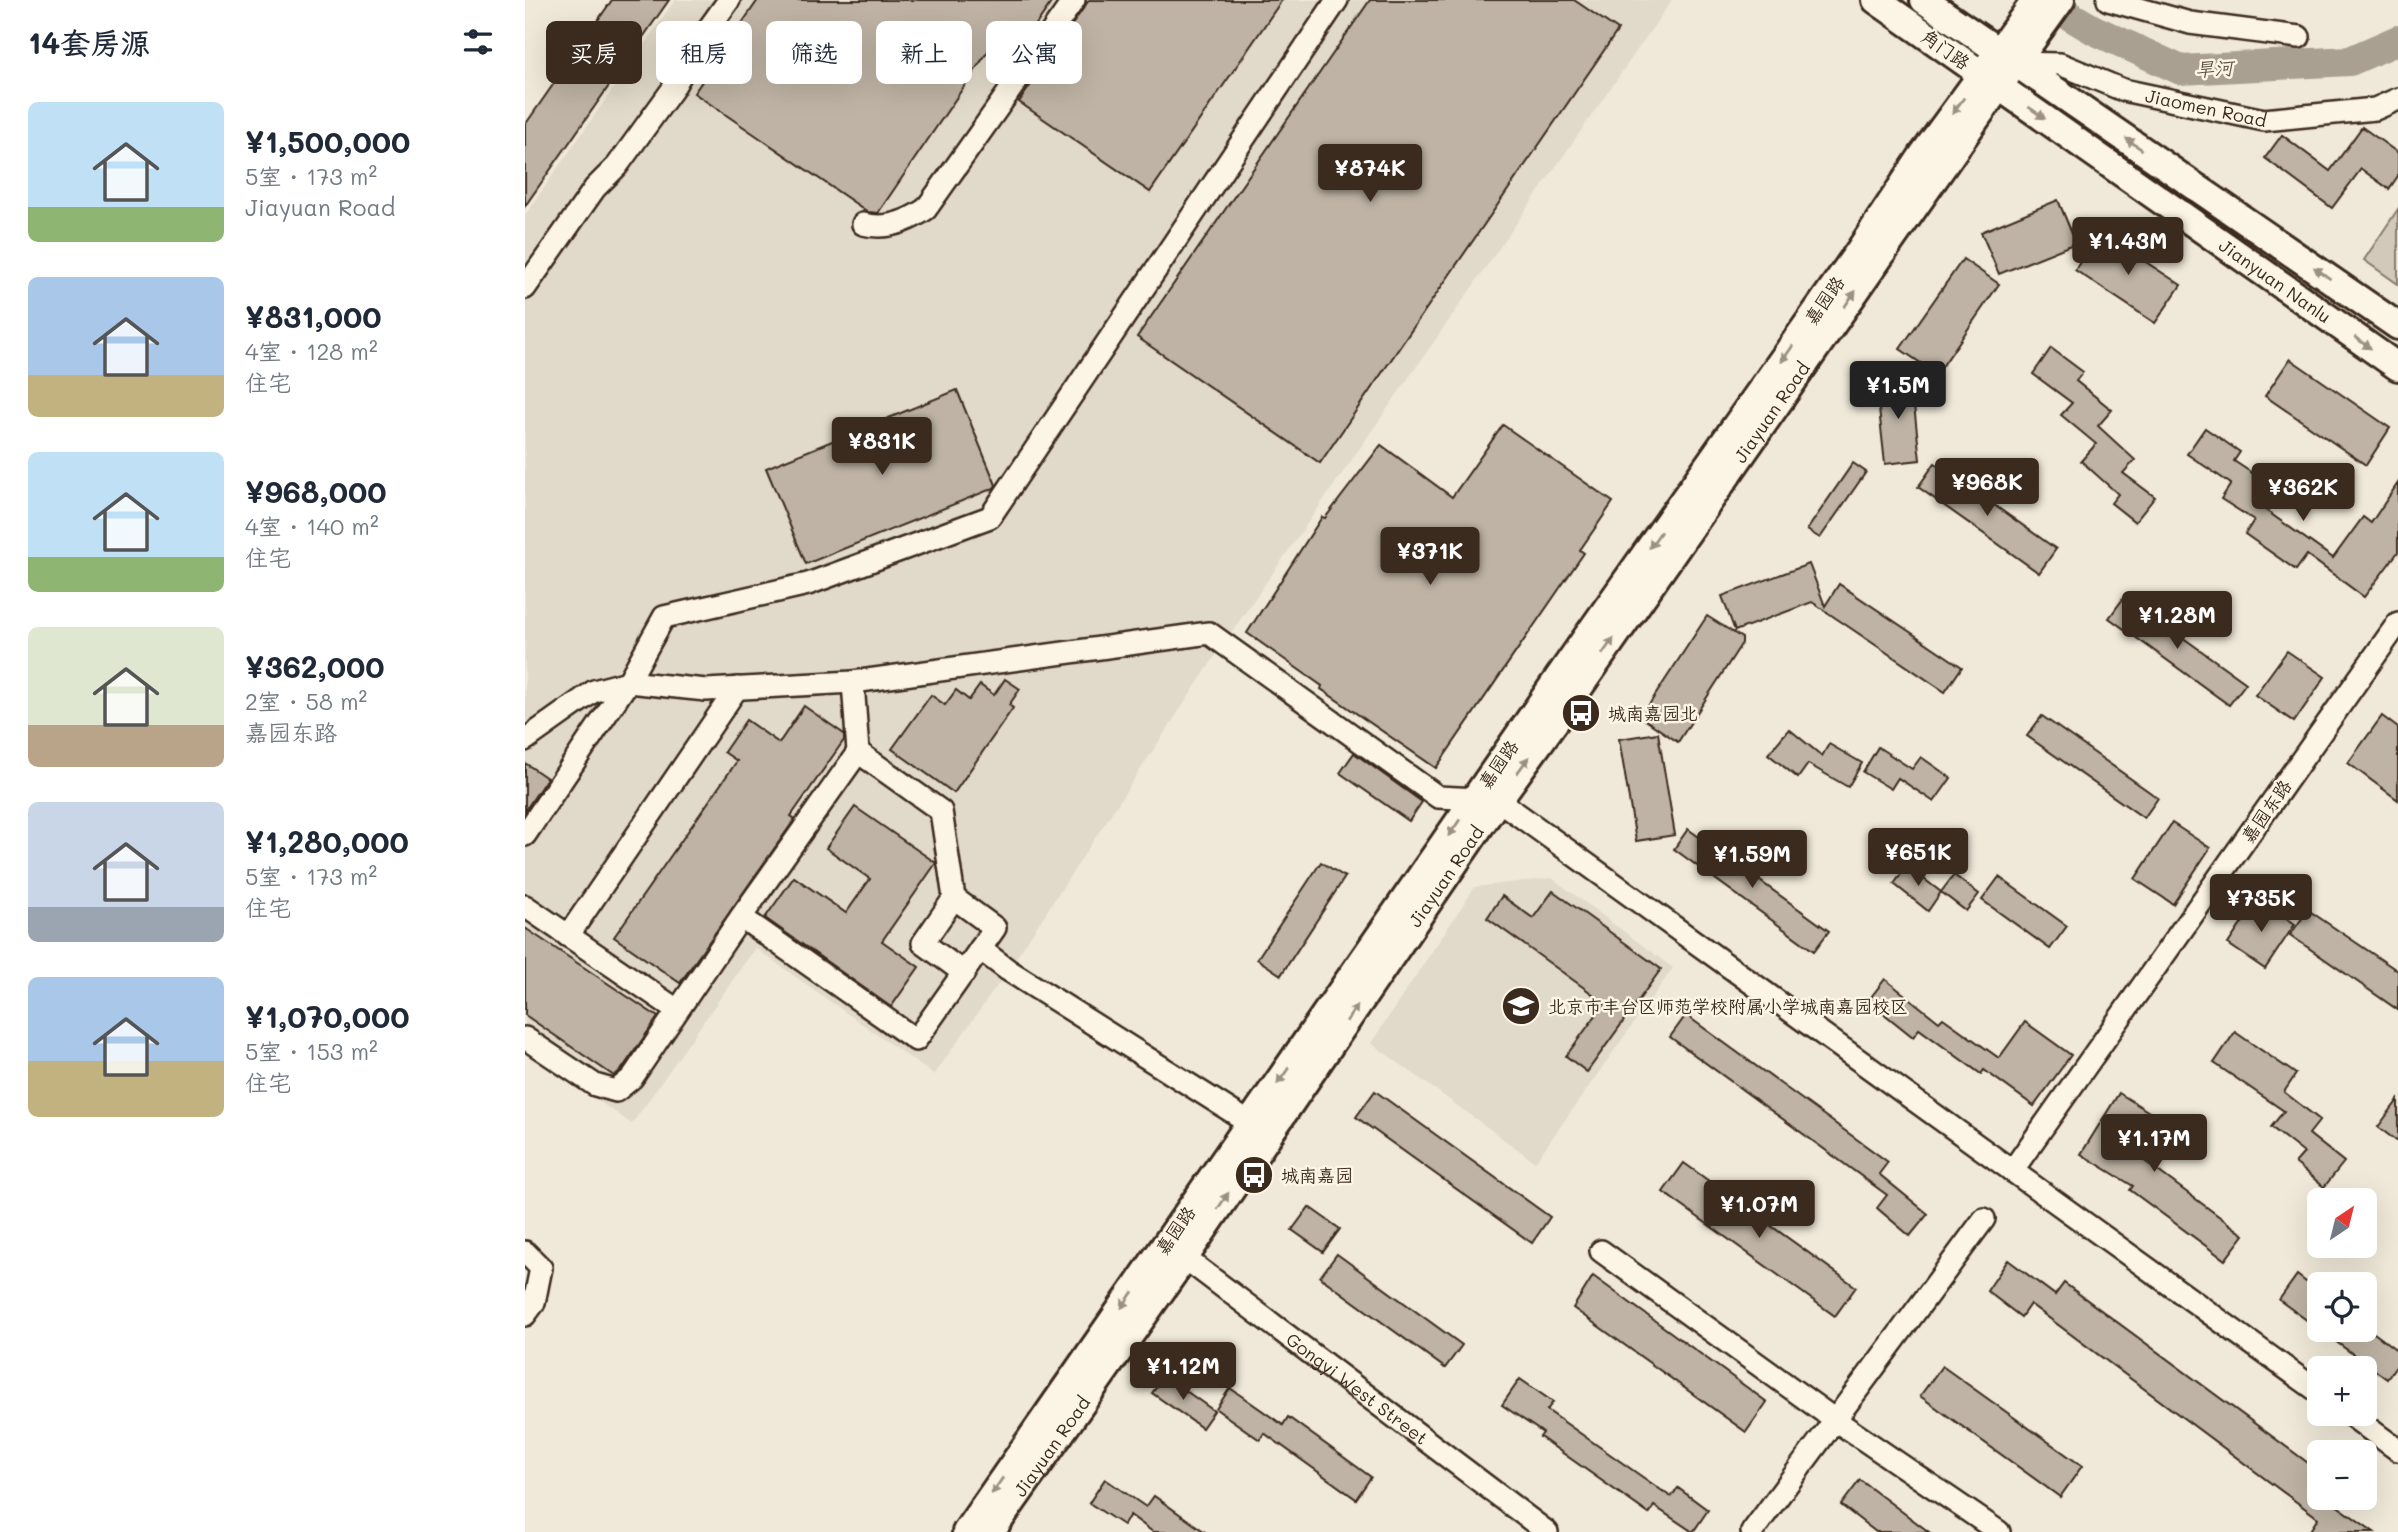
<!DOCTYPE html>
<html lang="zh">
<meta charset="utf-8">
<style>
body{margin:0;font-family:Mali,"LXGW WenKai TC",sans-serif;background:#f6f6f7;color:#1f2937;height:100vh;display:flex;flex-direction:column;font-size:26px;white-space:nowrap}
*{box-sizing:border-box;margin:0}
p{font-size:23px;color:#747a83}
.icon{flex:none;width:38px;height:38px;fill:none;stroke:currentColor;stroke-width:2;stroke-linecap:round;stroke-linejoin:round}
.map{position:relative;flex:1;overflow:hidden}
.sheet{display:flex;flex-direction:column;background:#fff;width:525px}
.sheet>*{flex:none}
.guide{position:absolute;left:21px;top:21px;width:665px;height:63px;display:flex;gap:14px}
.needle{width:46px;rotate:35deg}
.buttons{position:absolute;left:1782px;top:1188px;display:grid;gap:14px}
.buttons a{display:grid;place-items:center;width:70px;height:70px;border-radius:10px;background:#fff;box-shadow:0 7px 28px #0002;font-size:35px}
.price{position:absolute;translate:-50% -60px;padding:0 16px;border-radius:7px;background:#3b2a1e;color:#fff;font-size:23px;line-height:46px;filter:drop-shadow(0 2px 4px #0008)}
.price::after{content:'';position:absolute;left:50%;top:42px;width:21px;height:16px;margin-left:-10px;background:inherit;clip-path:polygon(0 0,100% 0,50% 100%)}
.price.active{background:#222;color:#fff}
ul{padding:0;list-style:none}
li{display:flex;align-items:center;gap:21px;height:175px;padding:0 28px}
li span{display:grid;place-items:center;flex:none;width:196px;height:140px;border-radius:10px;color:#555}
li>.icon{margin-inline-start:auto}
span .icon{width:84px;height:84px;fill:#fffc;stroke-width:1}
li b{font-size:30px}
h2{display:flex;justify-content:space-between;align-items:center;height:84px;padding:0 28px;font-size:30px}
.chip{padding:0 24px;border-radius:10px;background:#fff;box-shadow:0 7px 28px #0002;font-size:24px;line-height:63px}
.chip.active{background:#3b2a1e;color:#fff}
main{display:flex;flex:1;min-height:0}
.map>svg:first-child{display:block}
</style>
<main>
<section class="sheet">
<h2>14套房源<svg class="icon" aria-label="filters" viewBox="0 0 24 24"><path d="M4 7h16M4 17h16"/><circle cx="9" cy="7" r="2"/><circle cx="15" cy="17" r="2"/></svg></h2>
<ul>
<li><span style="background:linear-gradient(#bfe0f5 75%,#8fb573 0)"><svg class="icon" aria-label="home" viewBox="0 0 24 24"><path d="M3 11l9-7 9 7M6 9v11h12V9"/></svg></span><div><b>¥1,500,000</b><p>5室 · 173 m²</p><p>Jiayuan Road</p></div></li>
<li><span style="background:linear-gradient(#a9c7e8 70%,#c2b280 0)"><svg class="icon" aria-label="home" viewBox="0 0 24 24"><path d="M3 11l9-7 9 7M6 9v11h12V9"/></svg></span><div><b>¥831,000</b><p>4室 · 128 m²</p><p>住宅</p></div></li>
<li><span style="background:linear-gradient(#bfe0f5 75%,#8fb573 0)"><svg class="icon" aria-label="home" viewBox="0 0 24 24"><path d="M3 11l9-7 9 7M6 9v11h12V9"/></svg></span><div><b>¥968,000</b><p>4室 · 140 m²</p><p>住宅</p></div></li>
<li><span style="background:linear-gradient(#dfe7d0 70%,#b9a48a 0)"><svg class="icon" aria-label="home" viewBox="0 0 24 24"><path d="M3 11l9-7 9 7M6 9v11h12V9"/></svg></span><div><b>¥362,000</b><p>2室 · 58 m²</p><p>嘉园东路</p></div></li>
<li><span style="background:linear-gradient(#c9d6e8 75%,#9aa5b1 0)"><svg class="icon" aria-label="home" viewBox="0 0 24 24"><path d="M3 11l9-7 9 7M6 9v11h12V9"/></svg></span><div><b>¥1,280,000</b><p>5室 · 173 m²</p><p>住宅</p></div></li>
<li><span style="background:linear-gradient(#a9c7e8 60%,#c2b280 0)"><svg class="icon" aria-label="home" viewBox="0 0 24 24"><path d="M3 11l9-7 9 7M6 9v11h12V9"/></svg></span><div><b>¥1,070,000</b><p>5室 · 153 m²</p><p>住宅</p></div></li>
</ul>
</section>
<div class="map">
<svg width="1873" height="1532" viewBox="0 0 1873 1532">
<rect width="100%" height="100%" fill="#f0e9d9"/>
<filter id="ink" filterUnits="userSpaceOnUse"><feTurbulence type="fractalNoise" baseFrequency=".0143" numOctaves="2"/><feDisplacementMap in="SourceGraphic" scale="14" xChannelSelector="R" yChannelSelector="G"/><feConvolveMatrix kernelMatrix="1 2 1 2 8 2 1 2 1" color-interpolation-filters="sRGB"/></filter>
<g filter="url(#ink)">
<g fill="#e1d9c9">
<path d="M150 0H1147L699 643 483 970 409 1075 230 948 107 1124 0 1050V215Z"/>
<path d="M1027 878 1148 968 1010 1162 846 1043 950 887Z"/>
</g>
<path fill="#d2c9ba" stroke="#867a6c" stroke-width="2" d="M1873 209V284L1839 260Z"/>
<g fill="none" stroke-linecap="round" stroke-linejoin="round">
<path stroke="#aaa091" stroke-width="30" d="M1518 0 1569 30 1656 70 1825 61 1873 40"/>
</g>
<g fill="#beb3a4" stroke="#3b2a1e" stroke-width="2">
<path d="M87 0H144L0 206V125Z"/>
<path d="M233 0H528L492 52 472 38 353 213 343 212 169 93Z"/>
<path d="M564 0H757L625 192 494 102Z"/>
<path d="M845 0H1049L1093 30 795 463 612 337Z"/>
<path d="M1837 127 1873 153V176L1864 189 1836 169 1807 208 1740 158 1757 135 1805 171Z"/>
<path d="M1533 200 1551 243 1474 274 1456 232Z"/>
<path d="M1573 234H1578L1656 285 1630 323 1550 270Z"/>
<path d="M1438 259 1474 284 1412 374 1375 349Z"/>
<path d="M1526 348 1558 372 1551 381 1587 410 1573 426 1610 460 1598 473 1630 497 1610 522 1586 503 1593 494 1556 461 1571 444 1536 415 1547 403 1508 374Z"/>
<path d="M1765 359 1865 428 1841 465 1740 396Z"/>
<path d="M1386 378 1395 460 1360 464 1351 382Z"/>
<path d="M432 390 471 485 469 488 281 564 241 468Z"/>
<path d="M978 425 1088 502 1055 550 1059 553 911 768 796 689 797 686 722 633 797 517 800 518 856 445 927 497Z"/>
<path d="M1680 428 1715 452 1709 461 1745 485 1732 504 1808 558 1838 517 1846 523 1873 483V552L1839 597 1782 555 1771 570 1720 534 1729 520 1696 499 1706 484 1662 454Z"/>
<path d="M1328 463 1341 472 1295 538 1282 530Z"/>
<path d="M1410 463 1531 549 1514 573 1393 487Z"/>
<path d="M1284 564 1300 606 1314 584 1437 667 1420 692 1287 602 1210 631 1197 596Z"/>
<path d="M1600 596 1721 683 1704 705 1584 618Z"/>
<path d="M1182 616 1217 638V643L1153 742 1116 717Z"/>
<path d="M1762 651 1800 677 1769 722 1730 695Z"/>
<path d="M480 679 495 689 484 705 488 708 429 793 367 749 406 695 420 705 431 690 444 700 455 685 469 695Z"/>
<path d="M279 706 319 734V740L266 816 270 819 155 983 89 937 212 761 199 752 221 720 254 743Z"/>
<path d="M1517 716 1633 798 1619 818 1502 736Z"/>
<path d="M1857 716 1873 728V800L1823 763Z"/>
<path d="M1264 729 1297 756 1304 744 1337 763 1323 787 1283 764 1273 778 1243 754Z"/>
<path d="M1133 733 1150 835 1111 841 1094 739Z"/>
<path d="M1353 747 1387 769 1396 757 1426 778 1409 802 1373 778 1366 789 1338 772Z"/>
<path d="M829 753 897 802 884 821 815 773Z"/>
<path d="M0 763 22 778 0 811Z"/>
<path d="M330 807 411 863 357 941 394 967 366 1007 240 918 269 877 321 913 345 879 301 848Z"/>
<path d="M1647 823 1685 848 1648 904 1610 879Z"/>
<path d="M1163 829 1304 931 1289 951 1149 849Z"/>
<path d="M796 862 820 877 756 975 732 959Z"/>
<path d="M1382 866 1416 892 1403 911 1369 884Z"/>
<path d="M1429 875 1454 894 1441 911 1416 892Z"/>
<path d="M1474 877 1542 926 1525 949 1457 900Z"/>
<path d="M1028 891 1136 969 1062 1072 1041 1056 1080 1003 962 918 977 896 1008 918Z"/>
<path d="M1733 899 1770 924 1740 969 1703 944Z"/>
<path d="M1783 910 1873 971V1010L1765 935Z"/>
<path d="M0 928 133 1017 97 1069 89 1076 0 1015Z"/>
<path d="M1360 979 1414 1022 1418 1018 1474 1058 1500 1022 1546 1055 1509 1106 1459 1070 1456 1074 1394 1029 1388 1037 1343 1001Z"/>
<path d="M1161 1015 1363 1162 1354 1174 1403 1214 1385 1236 1352 1208 1362 1195 1145 1037Z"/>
<path d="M1710 1032 1771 1074 1759 1092 1795 1120 1784 1134 1819 1162 1799 1187 1770 1163 1779 1153 1746 1127 1759 1111 1689 1063Z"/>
<path d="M850 1091 1025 1217 1007 1243 831 1117Z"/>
<path d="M1594 1093 1640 1122 1617 1159 1719 1235 1700 1260 1605 1190 1608 1186 1556 1154Z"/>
<path d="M1873 1100V1142L1853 1127Z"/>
<path d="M1159 1163 1331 1287 1310 1316 1138 1192Z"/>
<path d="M784 1207 815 1229 798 1252 767 1230Z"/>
<path d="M812 1254 937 1345 920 1368 795 1277Z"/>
<path d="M1483 1260 1530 1295 1539 1283 1794 1471V1498H1801L1849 1532H1784L1793 1518 1505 1304 1496 1317 1462 1291Z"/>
<path d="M1772 1275 1794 1292V1329L1754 1300Z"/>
<path d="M1068 1276 1242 1402 1221 1432 1048 1308Z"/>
<path d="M1795 1330H1845L1873 1351V1364L1862 1379Z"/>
<path d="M1417 1366 1557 1466 1535 1497 1395 1396Z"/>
<path d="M640 1376 689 1411 677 1428 627 1393Z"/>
<path d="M995 1379 1028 1402 1022 1410 1146 1497 1153 1488 1183 1510 1168 1532 1129 1506 1124 1514 1015 1437 1018 1433 977 1405Z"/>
<path d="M705 1388 758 1425 763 1417 846 1477 831 1499 739 1433 735 1440 691 1409Z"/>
<path d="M580 1479 621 1507 629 1496 680 1532H628L605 1515 598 1525 564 1503Z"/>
<path d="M1335 1480 1404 1532H1351L1316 1505Z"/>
</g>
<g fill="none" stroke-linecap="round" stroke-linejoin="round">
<g stroke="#3b2a1e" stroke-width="26">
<g id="minor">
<path d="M1583 0 1665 23 1774 37"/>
<path id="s1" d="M1490 63 1535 64 1598 90 1739 120 1850 109 1873 99"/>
<path d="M338 224C361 230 382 222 401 209L549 0"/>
<path d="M0 288 70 188 92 166 147 90 176 39 204 0"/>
<path d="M328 682 333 752 416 811 429 898 398 943 439 973"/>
<path d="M0 740 69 691 103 682 181 690 328 682 684 633 913 797 973 800 1794 1392"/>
<path d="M0 835 103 682 139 617 283 584 465 517 812 0"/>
<path d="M0 906 152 1010"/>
<path d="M216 917 391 1040 470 928 429 898"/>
<path d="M43 936 212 688"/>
<path d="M455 949 483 970 736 1130"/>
<path d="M0 1038 70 1085 91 1091 107 1078 216 917 333 752"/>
<path d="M1487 1171 1873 623"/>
<path id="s2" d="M648 1249 1022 1532"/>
<path d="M1076 1251 1310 1420 1474 1532"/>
<path d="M0 1252 16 1268 9 1303 0 1315"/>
<path d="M1824 1414 1873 1450"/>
<path d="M1227 1532 1459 1219"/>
</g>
</g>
<g stroke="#3b2a1e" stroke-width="32">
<g id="major">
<path id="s3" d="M1351 0 1873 367"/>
<path d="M1399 0 1873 326"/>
<path d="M441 1532 1061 638 1334 251 1397 156 1511 0"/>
<path id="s4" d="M466 1532 660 1257 973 800 1044 702 1474 86 1536 0"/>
</g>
</g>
<use href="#minor" stroke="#fcf5e5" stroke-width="21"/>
<use href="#major" stroke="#fcf5e5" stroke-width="26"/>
</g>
<defs><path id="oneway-solid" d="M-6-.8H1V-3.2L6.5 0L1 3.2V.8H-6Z" transform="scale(1.75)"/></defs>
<g fill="#9c9082">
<use href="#oneway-solid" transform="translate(1433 106) rotate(126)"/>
<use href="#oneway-solid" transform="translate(1512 113) rotate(35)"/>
<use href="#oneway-solid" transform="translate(1609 144) rotate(-145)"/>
<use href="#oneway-solid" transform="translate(1797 273) rotate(-145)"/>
<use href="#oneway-solid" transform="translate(1325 299) rotate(-55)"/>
<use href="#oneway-solid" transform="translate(1838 343) rotate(35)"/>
<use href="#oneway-solid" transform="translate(1262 354) rotate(125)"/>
<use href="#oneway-solid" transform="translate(1130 540) rotate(125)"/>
<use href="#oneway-solid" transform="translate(1083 646) rotate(-55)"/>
<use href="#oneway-solid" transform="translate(998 765) rotate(-54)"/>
<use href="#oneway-solid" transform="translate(929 828) rotate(125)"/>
<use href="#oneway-solid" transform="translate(827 1013) rotate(-56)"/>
<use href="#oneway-solid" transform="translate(758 1076) rotate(125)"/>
<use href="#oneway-solid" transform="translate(698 1201) rotate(-56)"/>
<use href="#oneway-solid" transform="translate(602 1300) rotate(125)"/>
<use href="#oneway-solid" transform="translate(472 1486) rotate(125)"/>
</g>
</g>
<defs>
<g id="bus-disc" transform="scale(2.0125)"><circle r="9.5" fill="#3b2a1e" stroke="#fcf5e5"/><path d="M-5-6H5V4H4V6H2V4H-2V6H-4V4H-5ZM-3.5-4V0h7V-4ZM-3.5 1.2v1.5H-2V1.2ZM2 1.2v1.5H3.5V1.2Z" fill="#fff"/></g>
<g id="school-disc" transform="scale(2.0125)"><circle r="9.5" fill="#3b2a1e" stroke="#fcf5e5"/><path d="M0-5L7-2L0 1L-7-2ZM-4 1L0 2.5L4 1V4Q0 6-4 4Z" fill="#fff"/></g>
</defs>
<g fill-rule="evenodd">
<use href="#bus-disc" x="1056" y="713"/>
<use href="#school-disc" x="996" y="1006"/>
<use href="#bus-disc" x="729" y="1175"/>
</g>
<g text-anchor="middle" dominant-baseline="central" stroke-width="5" stroke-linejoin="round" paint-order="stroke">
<g font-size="18" fill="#3b2a1e" stroke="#fcf5e5">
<text transform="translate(1421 49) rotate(35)">角门路</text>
<text stroke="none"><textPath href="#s1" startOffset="198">Jiaomen Road</textPath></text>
<text stroke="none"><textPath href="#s3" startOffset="488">Jianyuan Nanlu</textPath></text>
<text transform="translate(1299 300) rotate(-55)">嘉园路</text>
<text stroke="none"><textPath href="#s4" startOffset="1365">Jiayuan Road</textPath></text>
<text transform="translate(973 764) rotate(-55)">嘉园路</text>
<text transform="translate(1741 811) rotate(-55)">嘉园东路</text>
<text stroke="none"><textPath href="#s4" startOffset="798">Jiayuan Road</textPath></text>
<text transform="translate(650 1230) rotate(-55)">嘉园路</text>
<text stroke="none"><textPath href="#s2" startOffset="231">Gongyi West Street</textPath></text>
<text stroke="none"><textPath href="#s4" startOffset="105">Jiayuan Road</textPath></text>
</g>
<g font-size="18" fill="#3b2a1e" stroke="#fcf5e5" text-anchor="start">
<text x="1083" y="713">城南嘉园北</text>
<text x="1023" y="1006">北京市丰台区师范学校附属小学城南嘉园校区</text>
<text x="756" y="1175">城南嘉园</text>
</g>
<g font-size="19" font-style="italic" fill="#625346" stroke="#fcf5e5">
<text transform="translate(1689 68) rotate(-3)">旱河</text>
</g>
</g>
</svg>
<div class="buttons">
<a><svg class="needle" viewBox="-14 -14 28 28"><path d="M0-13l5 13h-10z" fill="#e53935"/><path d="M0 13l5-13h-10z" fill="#747a83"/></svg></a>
<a><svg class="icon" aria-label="locate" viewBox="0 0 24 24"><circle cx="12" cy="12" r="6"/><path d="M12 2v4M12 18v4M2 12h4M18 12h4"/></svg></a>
<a>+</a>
<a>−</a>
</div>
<b class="price" style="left:845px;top:204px">¥874K</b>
<b class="price" style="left:1603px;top:277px">¥1.43M</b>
<b class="price active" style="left:1373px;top:421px">¥1.5M</b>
<b class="price" style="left:357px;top:477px">¥831K</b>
<b class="price" style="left:1462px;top:518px">¥968K</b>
<b class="price" style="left:1778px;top:523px">¥362K</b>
<b class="price" style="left:905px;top:587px">¥371K</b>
<b class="price" style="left:1652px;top:651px">¥1.28M</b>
<b class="price" style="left:1393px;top:888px">¥651K</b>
<b class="price" style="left:1227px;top:890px">¥1.59M</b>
<b class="price" style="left:1736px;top:934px">¥735K</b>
<b class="price" style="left:1629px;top:1174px">¥1.17M</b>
<b class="price" style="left:1234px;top:1240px">¥1.07M</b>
<b class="price" style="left:658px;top:1402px">¥1.12M</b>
<div class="guide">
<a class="chip active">买房</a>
<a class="chip">租房</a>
<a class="chip">筛选</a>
<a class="chip">新上</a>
<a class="chip">公寓</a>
</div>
</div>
</main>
